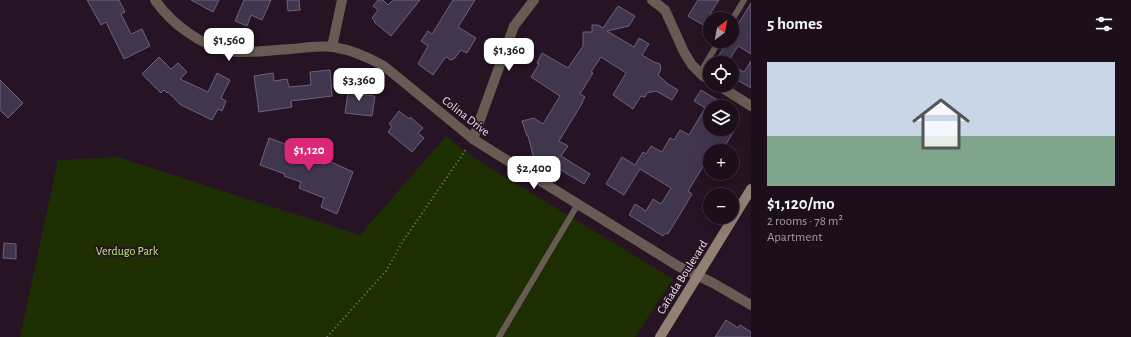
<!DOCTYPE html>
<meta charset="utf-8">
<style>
body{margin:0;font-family:"Alegreya Sans",sans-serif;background:#291c28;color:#f1f3f6;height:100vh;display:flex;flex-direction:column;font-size:15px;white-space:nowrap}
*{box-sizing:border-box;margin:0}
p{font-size:13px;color:#a09ca3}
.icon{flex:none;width:22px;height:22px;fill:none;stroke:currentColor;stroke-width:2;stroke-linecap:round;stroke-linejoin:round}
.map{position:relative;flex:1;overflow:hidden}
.sheet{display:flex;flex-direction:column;background:#1c0e1b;width:380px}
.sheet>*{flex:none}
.needle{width:26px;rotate:32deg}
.controls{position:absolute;left:703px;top:12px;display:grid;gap:8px}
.controls a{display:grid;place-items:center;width:36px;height:36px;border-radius:50%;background:#1c0e1b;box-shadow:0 4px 16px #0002,0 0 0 1px #3a2e3a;font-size:20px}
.price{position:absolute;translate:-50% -34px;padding:0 9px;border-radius:8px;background:#fff;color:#222;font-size:13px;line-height:26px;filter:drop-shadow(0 1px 2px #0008)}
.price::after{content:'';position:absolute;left:50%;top:24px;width:12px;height:9px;margin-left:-6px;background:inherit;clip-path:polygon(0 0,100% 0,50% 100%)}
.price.active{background:#db2777;color:#fff}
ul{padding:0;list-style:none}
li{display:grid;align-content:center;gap:8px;height:212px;padding:0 16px}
li span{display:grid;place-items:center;height:124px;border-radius:0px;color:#555}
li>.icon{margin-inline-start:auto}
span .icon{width:72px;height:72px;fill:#fffc;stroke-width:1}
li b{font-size:17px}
h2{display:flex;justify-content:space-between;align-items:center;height:48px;padding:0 16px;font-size:17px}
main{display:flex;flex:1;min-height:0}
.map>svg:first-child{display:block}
</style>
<main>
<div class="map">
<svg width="751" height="337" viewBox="0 0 751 337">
<rect width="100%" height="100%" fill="#261324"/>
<path fill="#1d2f01" d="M446 136 476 159 673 279 635 337H20L58 160 118 157 360 235Z"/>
<g fill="#40374f" stroke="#6c627c">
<path d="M87 0H119L125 12 121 14 131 34 142 29 150 46 124 59 106 22 101 25Z"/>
<path d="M191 0H219L213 12Z"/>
<path d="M244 0H271L262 20 251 15 247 26 235 21Z"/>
<path d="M287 0H299L300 10 288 11Z"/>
<path d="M378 0H383L388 5 393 0H420L391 36 374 22 375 21 372 18 378 10 373 6Z"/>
<path d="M453 0H475L458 27 476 38 467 53 461 50 454 59 450 60 447 57 445 58 433 75 418 64 428 46 421 41 428 31 432 34Z"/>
<path d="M698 0H719L710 14V29L688 16Z"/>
<path d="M751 3V54L738 46 727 63H714L728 41H732V34Z"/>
<path d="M618 6 635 16 629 26 607 31 634 47 639 38 649 44 642 55 654 62 660 64 661 69 658 75 668 84 678 90 672 100 656 91 647 93 645 97 641 96 633 109 613 95 626 73 601 57 591 72 593 73 580 94 585 97 582 102H583L559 141 568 146 561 156 590 174 584 184 556 167 555 169 539 160 533 155 528 136H527L522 121 534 118 543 124 560 96 531 77 539 64 537 63 542 53 568 68 583 46V32H592V25H598L603 28Z"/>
<path d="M159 57 171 69 178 63 187 72 180 79 208 92 217 73 230 80 221 98 226 101 222 111 218 109 212 120 181 105 168 92 167 93 164 90 161 93 142 74Z"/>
<path d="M751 61V88L732 77 737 68 744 72Z"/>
<path d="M330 70 332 96 291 101 292 107 259 112 254 76 273 73 274 81 287 79 289 87 311 85 310 72Z"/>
<path d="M0 80 23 103 8 118 0 110Z"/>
<path d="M349 85 365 87 364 95 375 96 372 116 345 113Z"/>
<path d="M701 90 729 107H710V129H735L722 151H710V155L688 191 692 194 685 206 668 234 666 233 663 236 629 215 635 204 646 211 653 199 661 204 671 188 640 169 624 195 606 184 622 157 635 165 643 152 646 154 651 146 662 152 670 138 674 140 680 130 689 135 705 108 694 101Z"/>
<path d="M399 111 409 119 410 117 423 128 418 133 424 138 412 152 388 132 392 126 389 124Z"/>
<path d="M269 138 285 144 286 141 297 145 298 142 310 147 306 158 325 165 327 160 353 172 337 214 321 207 324 198 299 188 301 182 284 176 285 174 260 165Z"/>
<path d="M4 243 16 244V259L3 258Z"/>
<path d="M726 320 738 328 740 325 751 332V337H715Z"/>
</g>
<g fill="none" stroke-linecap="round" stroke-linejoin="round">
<path stroke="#847482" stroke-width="2" stroke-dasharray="1 3" stroke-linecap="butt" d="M327 337 386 271 403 241 467 148"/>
<g stroke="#675b54" stroke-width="6">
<path d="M732 20 744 0"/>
<path d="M700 73 719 41"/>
<path d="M499 337 578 204"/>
</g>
<g stroke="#675b54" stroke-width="10">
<path d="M155 0C172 24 200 45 229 51 247 54 272 50 290 49 304 48 320 45 333 47 352 50 368 57 384 66L473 139 500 156 678 266 713 283 751 305"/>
<path d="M652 0 665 10 684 52 692 65 703 76 710 80"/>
<path d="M332 47 342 0"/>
<path d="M718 85 751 106"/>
<path d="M473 139 514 26 534 0"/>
</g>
<path stroke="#938075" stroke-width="10" d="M660 337 751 189"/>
</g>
<g text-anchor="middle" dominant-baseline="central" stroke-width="3.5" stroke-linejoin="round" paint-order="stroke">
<g font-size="12" fill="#ebdeea" stroke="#261324">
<text transform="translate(466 116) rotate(38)">Colina Drive</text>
<text transform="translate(682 277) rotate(-58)">Cañada Boulevard</text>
</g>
<g font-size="12" fill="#b8ec76" stroke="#261324">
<text x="127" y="251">Verdugo Park</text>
</g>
</g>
</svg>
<div class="controls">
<a><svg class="needle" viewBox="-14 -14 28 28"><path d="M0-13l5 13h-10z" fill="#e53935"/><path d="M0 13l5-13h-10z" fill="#a09ca3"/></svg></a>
<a><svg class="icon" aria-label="locate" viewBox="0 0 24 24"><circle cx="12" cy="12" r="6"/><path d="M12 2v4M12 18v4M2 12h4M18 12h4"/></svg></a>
<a><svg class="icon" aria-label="layers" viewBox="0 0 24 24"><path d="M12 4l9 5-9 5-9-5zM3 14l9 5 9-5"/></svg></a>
<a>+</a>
<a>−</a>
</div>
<b class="price" style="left:229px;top:62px">$1,560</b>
<b class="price" style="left:509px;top:72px">$1,360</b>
<b class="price" style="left:359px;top:102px">$3,360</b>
<b class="price active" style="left:309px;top:172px">$1,120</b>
<b class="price" style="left:534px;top:190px">$2,400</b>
</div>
<section class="sheet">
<h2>5 homes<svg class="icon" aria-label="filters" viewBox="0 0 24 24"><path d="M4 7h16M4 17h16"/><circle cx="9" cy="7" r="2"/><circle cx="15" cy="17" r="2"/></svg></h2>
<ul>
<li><span style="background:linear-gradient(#c9d6e8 60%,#7fa58c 0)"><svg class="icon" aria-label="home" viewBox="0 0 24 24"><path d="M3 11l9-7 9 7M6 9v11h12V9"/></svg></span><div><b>$1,120/mo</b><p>2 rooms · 78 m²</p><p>Apartment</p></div></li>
</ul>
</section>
</main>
